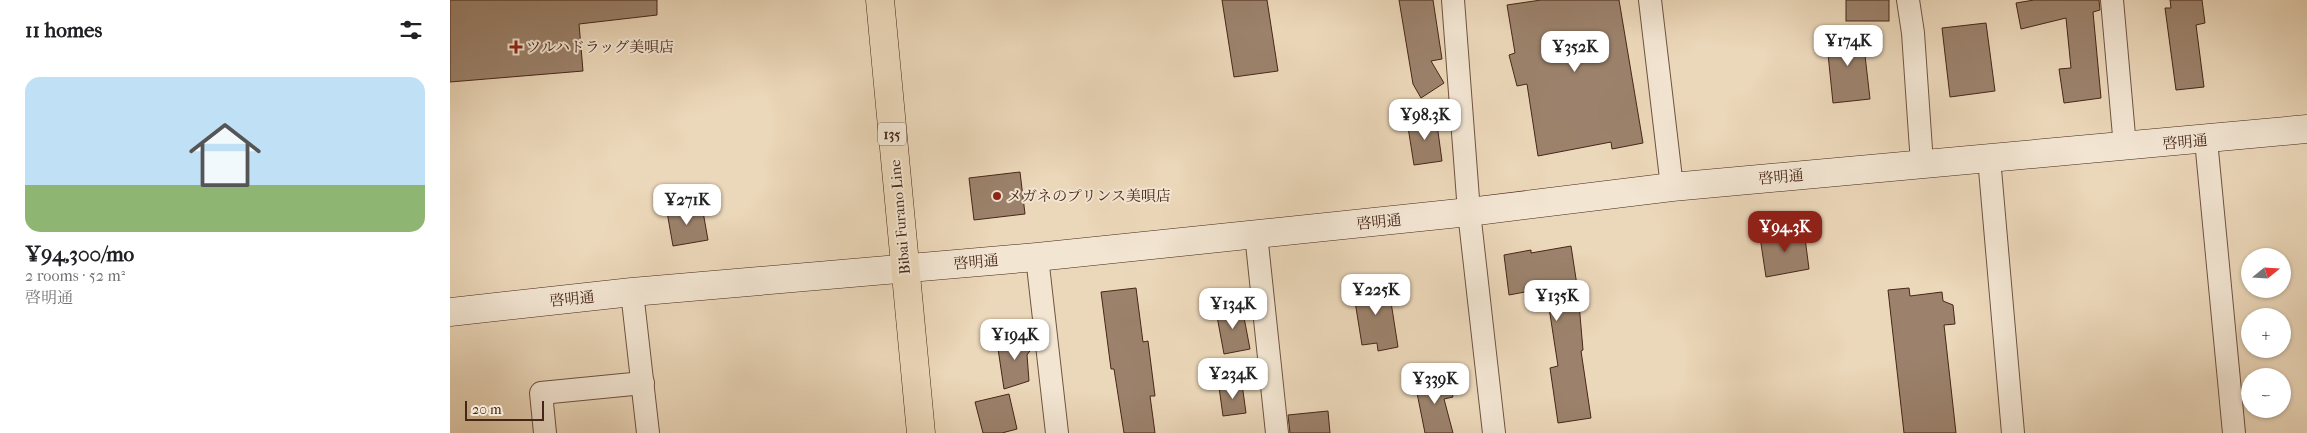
<!DOCTYPE html>
<meta charset="utf-8">
<style>
body{margin:0;font-family:"IM FELL French Canon","Noto Serif JP",serif;background:#f2f2f2;color:#202124;height:100vh;display:flex;flex-direction:column;font-size:19px;white-space:nowrap}
*{box-sizing:border-box;margin:0}
p{font-size:16px;color:#757577}
.icon{flex:none;width:28px;height:28px;fill:none;stroke:currentColor;stroke-width:2;stroke-linecap:round;stroke-linejoin:round}
.map{position:relative;flex:1;overflow:hidden}
.panel{display:flex;flex-direction:column;background:#fff;width:450px}
.panel>*{flex:none}
.needle{width:32px;rotate:72deg}
.controls{position:absolute;left:1791px;top:248px;display:grid;gap:10px}
.controls a{display:grid;place-items:center;width:50px;height:50px;border-radius:50%;background:#fff;box-shadow:0 1px 4px #0004;font-size:25px}
.scale{position:absolute;left:15px;bottom:12px;width:79px;box-sizing:border-box;padding-left:5px;border:2px solid #472618;border-top:0;font-size:14px;line-height:18px;white-space:nowrap;color:#472618;-webkit-text-stroke:4px #f2e5d2;paint-order:stroke}
.price{position:absolute;translate:-50% -42px;padding:0 11px;border-radius:10px;background:#fff;color:#222;font-size:16px;line-height:32px;filter:drop-shadow(0 1px 2px #0008)}
.price::after{content:'';position:absolute;left:50%;top:30px;width:15px;height:11px;margin-left:-8px;background:inherit;clip-path:polygon(0 0,100% 0,50% 100%)}
.price.selected{background:#8f2418;color:#fff}
ul{padding:0;list-style:none}
li{display:grid;align-content:center;gap:10px;height:265px;padding:0 25px}
li+li{border-top:1px solid #e0e0e0}
li span{display:grid;place-items:center;height:155px;border-radius:15px;color:#555}
li>.icon{margin-inline-start:auto}
span .icon{width:90px;height:90px;fill:#fffc;stroke-width:1}
li b{font-size:21px}
h2{display:flex;justify-content:space-between;align-items:center;height:60px;padding:0 25px;font-size:21px}
main{display:flex;flex:1;min-height:0}
.map>svg:first-child{display:block}
</style>
<main>
<section class="panel">
<h2>11 homes<svg class="icon" aria-label="filters" viewBox="0 0 24 24"><path d="M4 7h16M4 17h16"/><circle cx="9" cy="7" r="2"/><circle cx="15" cy="17" r="2"/></svg></h2>
<ul>
<li><span style="background:linear-gradient(#bfe0f5 70%,#8fb573 0)"><svg class="icon" aria-label="home" viewBox="0 0 24 24"><path d="M3 11l9-7 9 7M6 9v11h12V9"/></svg></span><div><b>¥94,300/mo</b><p>2 rooms · 52 m²</p><p>啓明通</p></div></li>
</ul>
</section>
<div class="map">
<svg width="1857" height="433" viewBox="0 0 1857 433">
<rect width="100%" height="100%" fill="#ebd7b9"/>
<filter id="stains"><feTurbulence type="fractalNoise" baseFrequency=".004" numOctaves="4"/><feColorMatrix values="0 0 0 0 .2 0 0 0 0 .09 0 0 0 0 .02 0 0 0 .5 -.17"/></filter>
<radialGradient id="worn" r=".72"><stop offset=".6" stop-color="#630" stop-opacity="0"/><stop offset="1" stop-color="#630" stop-opacity=".3"/></radialGradient>
<g fill="#9c826c" stroke="#472618">
<path d="M0 0H207V15L129 24 133 71 0 82Z"/>
<path d="M772 0H817L828 71 784 77Z"/>
<path d="M949 0H983L992 59 981 61 994 83 971 98 963 84Z"/>
<path d="M1091 0H1169L1193 143 1162 149 1161 142 1088 156 1077 84 1067 86 1059 55 1065 53 1057 5Z"/>
<rect x="1396" y="0" width="43" height="21"/>
<path d="M1584 0H1649L1650 10 1643 12 1651 98 1614 103 1609 69 1621 68 1616 18 1571 29 1566 3Z"/>
<path d="M1720 0H1752L1755 23 1746 25 1754 87 1726 90 1715 8H1721Z"/>
<path d="M1536 23 1545 91 1500 97 1492 28Z"/>
<path d="M1412 29 1420 99 1383 103 1378 54 1381 53 1377 35Z"/>
<path d="M986 117 992 161 964 165 957 121Z"/>
<path d="M570 172 575 214 524 220 519 178Z"/>
<path d="M252 206 258 240 223 246 217 212Z"/>
<path d="M1354 230 1359 269 1316 277 1310 237Z"/>
<path d="M1121 246 1128 292 1133 350 1131 351 1141 418 1108 423 1100 368 1108 366 1096 288 1059 295 1054 255 1081 250V253Z"/>
<path d="M938 283 948 347 928 351 927 343 912 345 903 289Z"/>
<path d="M686 288 693 342 698 341 705 396H700L705 433H674L664 369H661L651 292Z"/>
<path d="M1459 288 1460 296 1492 292 1493 301 1503 305 1505 324 1494 325 1506 433H1454L1438 290Z"/>
<path d="M792 307 800 349 774 354 766 311Z"/>
<path d="M583 337 584 345 577 355 579 381 554 389 547 342Z"/>
<path d="M998 376 1003 397 994 399 1003 433H975L965 383Z"/>
<path d="M792 384 796 413 773 416 769 387Z"/>
<path d="M559 394 567 429 552 433H533L525 402Z"/>
<path d="M878 411 880 433H840L838 415Z"/>
</g>
<g fill="none" stroke-linecap="round" stroke-linejoin="round">
<g stroke="#705240" stroke-width="24">
<g id="street">
<path d="M1003 0 1019 212 1044 433"/>
<path d="M1200 0 1222 187"/>
<path d="M1458 0 1463 33 1472 164"/>
<path d="M1662 0 1675 147"/>
<path d="M1756 140 1784 433"/>
<path d="M1539 158 1563 433"/>
<path d="M806 234 827 433"/>
<path d="M587 257 607 433"/>
<path d="M182 292 198 433"/>
<path d="M95 433 91 393 193 383"/>
</g>
</g>
<g stroke="#472618" stroke-width="29">
<path id="secondary" d="M0 312 182 292 587 257 1019 212 1222 187 1857 129"/>
</g>
<g stroke="#472618" stroke-width="29">
<path id="primary" d="M430 0 471 433"/>
</g>
<use href="#street" stroke="#f2e5d2" stroke-width="22"/>
<use href="#secondary" stroke="#f2e5d2" stroke-width="28"/>
<use href="#primary" stroke="#ebd7b9" stroke-width="28"/>
</g>
<g fill="#8f2418" stroke="#f2e5d2" stroke-width="2">
<path d="M63.5 39.5h5v5h5v5h-5v5h-5v-5h-5v-5h5z"/>
<circle cx="547" cy="196" r="5"/>
</g>
<g text-anchor="middle" dominant-baseline="central" stroke-width="4" stroke-linejoin="round" paint-order="stroke">
<rect fill="#f2e5d2" stroke="#7a5f50" stroke-width="1" x="428" y="122.5" width="28" height="23" rx="4"/>
<g font-size="14" font-weight="bold" fill="#472618">
<text x="442" y="134">135</text>
</g>
<g font-size="15" fill="#472618" stroke="#f2e5d2" text-anchor="start">
<text x="76" y="47">ツルハドラッグ美唄店</text>
<text x="557" y="196">メガネのプリンス美唄店</text>
</g>
<g font-size="15" fill="#472618" stroke="#f2e5d2">
<text transform="translate(1735 142) rotate(-5)">啓明通</text>
<text transform="translate(1331 177) rotate(-5)">啓明通</text>
<text transform="translate(450 217) rotate(-95)">Bibai Furano Line</text>
<text transform="translate(929 222) rotate(-6)">啓明通</text>
<text transform="translate(526 262) rotate(-5)">啓明通</text>
<text transform="translate(122 299) rotate(-6)">啓明通</text>
</g>
</g>
<rect width="100%" height="100%" filter="url(#stains)"/>
<rect width="100%" height="100%" fill="url(#worn)"/>
</svg>
<div class="controls">
<a><svg class="needle" viewBox="-14 -14 28 28"><path d="M0-13l5 13h-10z" fill="#e53935"/><path d="M0 13l5-13h-10z" fill="#757577"/></svg></a>
<a>+</a>
<a>−</a>
</div>
<div class="scale">20 m</div>
<b class="price" style="left:1398px;top:67px">¥174K</b>
<b class="price" style="left:1125px;top:73px">¥352K</b>
<b class="price" style="left:975px;top:141px">¥98.3K</b>
<b class="price" style="left:237px;top:226px">¥271K</b>
<b class="price selected" style="left:1335px;top:253px">¥94.3K</b>
<b class="price" style="left:926px;top:316px">¥225K</b>
<b class="price" style="left:1107px;top:322px">¥135K</b>
<b class="price" style="left:783px;top:330px">¥134K</b>
<b class="price" style="left:565px;top:361px">¥194K</b>
<b class="price" style="left:783px;top:400px">¥234K</b>
<b class="price" style="left:985px;top:405px">¥339K</b>
</div>
</main>
